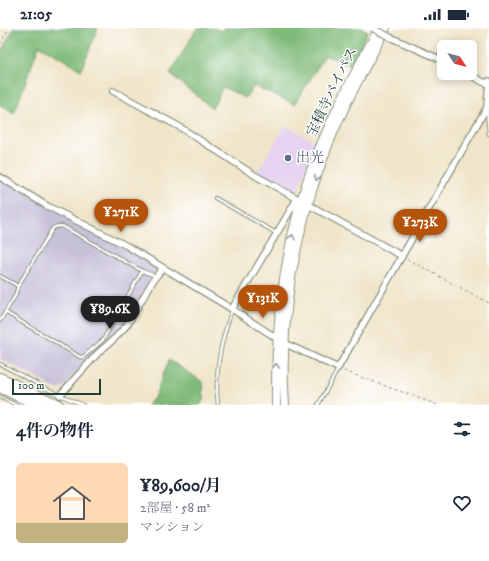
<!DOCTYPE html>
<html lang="ja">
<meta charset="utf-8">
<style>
body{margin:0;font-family:"IM FELL DW Pica","Noto Serif JP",serif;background:#f6f6f7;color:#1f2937;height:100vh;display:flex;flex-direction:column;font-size:15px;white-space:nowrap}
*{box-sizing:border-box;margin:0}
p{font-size:13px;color:#747a83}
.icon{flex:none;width:22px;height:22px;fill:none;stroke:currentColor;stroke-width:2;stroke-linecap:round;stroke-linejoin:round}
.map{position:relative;height:377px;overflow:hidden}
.side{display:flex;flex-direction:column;background:#fff;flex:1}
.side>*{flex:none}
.needle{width:26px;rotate:126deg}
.tools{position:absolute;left:437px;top:12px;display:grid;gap:8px}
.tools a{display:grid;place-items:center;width:40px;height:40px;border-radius:6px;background:#fff;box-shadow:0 2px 10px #0003;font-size:20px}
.scale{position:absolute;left:12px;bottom:10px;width:89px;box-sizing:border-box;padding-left:4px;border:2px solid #1f3d34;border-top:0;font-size:11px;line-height:14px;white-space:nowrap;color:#1f3d34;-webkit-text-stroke:3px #fff;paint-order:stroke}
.price{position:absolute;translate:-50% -34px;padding:0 9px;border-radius:14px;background:#b45309;color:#fff;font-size:13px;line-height:26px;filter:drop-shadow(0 1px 2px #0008)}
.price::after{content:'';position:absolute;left:50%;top:24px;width:12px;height:9px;margin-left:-6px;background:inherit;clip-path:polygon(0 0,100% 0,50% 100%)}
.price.current{background:#222;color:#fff}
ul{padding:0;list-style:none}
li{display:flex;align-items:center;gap:12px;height:100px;padding:0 16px}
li+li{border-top:1px solid #e0e1e3}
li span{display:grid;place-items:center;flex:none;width:112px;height:80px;border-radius:6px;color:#555}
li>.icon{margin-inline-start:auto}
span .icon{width:48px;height:48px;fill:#fffc;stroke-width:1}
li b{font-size:17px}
h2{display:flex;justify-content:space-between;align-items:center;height:48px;padding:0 16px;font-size:17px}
.status{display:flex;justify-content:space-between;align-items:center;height:28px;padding:0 20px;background:#fff;direction:ltr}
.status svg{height:11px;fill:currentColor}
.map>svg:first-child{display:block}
</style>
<div class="status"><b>21:05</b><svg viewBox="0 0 49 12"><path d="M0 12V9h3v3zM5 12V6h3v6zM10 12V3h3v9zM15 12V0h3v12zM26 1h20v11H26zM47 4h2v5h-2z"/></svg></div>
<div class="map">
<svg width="489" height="377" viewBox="0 0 489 377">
<rect width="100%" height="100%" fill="#fff"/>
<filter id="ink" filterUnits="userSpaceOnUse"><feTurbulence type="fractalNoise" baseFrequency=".025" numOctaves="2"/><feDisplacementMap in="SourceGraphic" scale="8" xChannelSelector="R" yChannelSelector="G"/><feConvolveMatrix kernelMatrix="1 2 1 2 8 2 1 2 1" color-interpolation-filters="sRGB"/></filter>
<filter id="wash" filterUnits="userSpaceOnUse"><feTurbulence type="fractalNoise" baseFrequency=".012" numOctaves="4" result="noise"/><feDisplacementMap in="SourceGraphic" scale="16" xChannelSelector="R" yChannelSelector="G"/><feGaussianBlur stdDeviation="0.9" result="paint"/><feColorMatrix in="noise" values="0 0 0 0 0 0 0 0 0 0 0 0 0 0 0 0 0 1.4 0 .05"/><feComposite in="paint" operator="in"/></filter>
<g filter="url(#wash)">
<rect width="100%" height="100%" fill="#f0e5c9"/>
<path fill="#e5d3f1" d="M285 97 316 114 301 154 295 164 292 166 256 146Z"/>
<path fill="#c7c0d9" d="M0 151 124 219 159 240 152 248 124 297 92 327 66 357 58 362 0 331Z"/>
<g fill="#80bb79" stroke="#507c56">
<path d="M14 0H98L81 42 39 17 14 86 0 77V25Z"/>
<path d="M197 0H214L222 3 224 0H362L368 3 351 38 325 27 295 76 254 58 245 70 223 59 212 80 170 46Z"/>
<path d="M169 332 203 354 204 371 200 377H147L154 370Z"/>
</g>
</g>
<g filter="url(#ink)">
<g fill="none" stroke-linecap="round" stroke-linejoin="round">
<g stroke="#88917e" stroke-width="4.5">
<g id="lane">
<path d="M487 81 489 106"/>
<path d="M215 170 276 205"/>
<path d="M0 248 18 258"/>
<path d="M5 284 80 329H83L103 312 142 243"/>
<path d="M0 293 15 268 18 258 53 200C57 198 60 197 64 199L142 243 156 248"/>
<path d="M0 336 53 364 83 377"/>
<path d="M0 369 16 377"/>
<path d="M218 377C214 344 221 312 232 282"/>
<path d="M318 377 338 341"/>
</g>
</g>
<g stroke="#88917e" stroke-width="8">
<g id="street">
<path d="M392 10 444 33"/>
<path d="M467 45 483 54 489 55"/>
<path d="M113 63 178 98 256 148 402 228"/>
<path d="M0 149 47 178 127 218 232 281 284 315 338 340 487 79 489 53"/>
<path d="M232 281 297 171"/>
<path d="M60 367 98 325 115 310 127 297 154 251 163 240"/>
</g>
</g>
<g stroke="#88917e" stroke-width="10">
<g id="primary">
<path d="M276 377C275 294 285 209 315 131 333 85 356 43 379 0"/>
<path d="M285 377C284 361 283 345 284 329 285 260 300 192 324 128 340 84 364 42 386 0"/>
</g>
</g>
<g stroke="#88917e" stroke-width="12">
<g id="highway">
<path d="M0 350 58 377"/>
<path d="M0 359 37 377"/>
</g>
</g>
<g stroke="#88917e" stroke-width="1" stroke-dasharray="3 3" stroke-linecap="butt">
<path d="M0 16 9 0"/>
<path d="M407 231 489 275"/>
<path d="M344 343 438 377"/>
</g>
<use href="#lane" stroke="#fff" stroke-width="2.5"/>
<use href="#street" stroke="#fff" stroke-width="5.5"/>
<use href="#primary" stroke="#fff" stroke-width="8"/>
<use href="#highway" stroke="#fff" stroke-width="10"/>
<g stroke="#88917e" stroke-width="8" stroke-linecap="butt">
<path id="street-bridge" d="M372 0 392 10"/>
</g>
<use href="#street-bridge" stroke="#fff" stroke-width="5.5"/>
</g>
<defs><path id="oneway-chevron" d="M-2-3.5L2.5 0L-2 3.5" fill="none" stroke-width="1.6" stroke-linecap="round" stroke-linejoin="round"/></defs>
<g stroke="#8f9e9a">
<use href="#oneway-chevron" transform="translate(317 150) rotate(108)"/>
<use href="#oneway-chevron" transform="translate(292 209) rotate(-76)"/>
<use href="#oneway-chevron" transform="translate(276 338) rotate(-88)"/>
</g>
</g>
<circle fill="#5c6f8a" stroke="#fff" stroke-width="1.5" cx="288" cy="130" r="4"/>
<g text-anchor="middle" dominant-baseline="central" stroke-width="3" stroke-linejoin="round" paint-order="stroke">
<g font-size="14" fill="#1f3d34" stroke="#fff">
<text transform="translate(332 64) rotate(-64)">宝積寺バイパス</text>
</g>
<g font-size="14" fill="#4e5e75" stroke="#fff" text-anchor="start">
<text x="296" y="130">出光</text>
</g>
</g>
</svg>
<div class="tools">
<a><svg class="needle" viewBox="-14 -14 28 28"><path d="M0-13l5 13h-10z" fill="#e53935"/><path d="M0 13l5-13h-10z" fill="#747a83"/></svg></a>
</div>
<div class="scale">100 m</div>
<b class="price" style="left:121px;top:205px">¥271K</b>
<b class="price" style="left:420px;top:215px">¥273K</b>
<b class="price" style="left:263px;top:291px">¥131K</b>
<b class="price current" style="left:110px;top:302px">¥89.6K</b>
</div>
<section class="side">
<h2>4件の物件<svg class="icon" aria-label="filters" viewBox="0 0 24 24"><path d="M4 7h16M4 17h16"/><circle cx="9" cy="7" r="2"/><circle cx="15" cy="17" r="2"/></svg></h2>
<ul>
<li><span style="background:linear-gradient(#ffd9b3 75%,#c2b280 0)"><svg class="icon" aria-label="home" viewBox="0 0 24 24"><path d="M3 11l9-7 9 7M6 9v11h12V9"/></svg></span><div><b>¥89,600/月</b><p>2部屋 · 58 m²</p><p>マンション</p></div><svg class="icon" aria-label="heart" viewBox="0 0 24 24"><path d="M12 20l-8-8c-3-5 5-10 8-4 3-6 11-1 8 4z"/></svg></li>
</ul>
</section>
